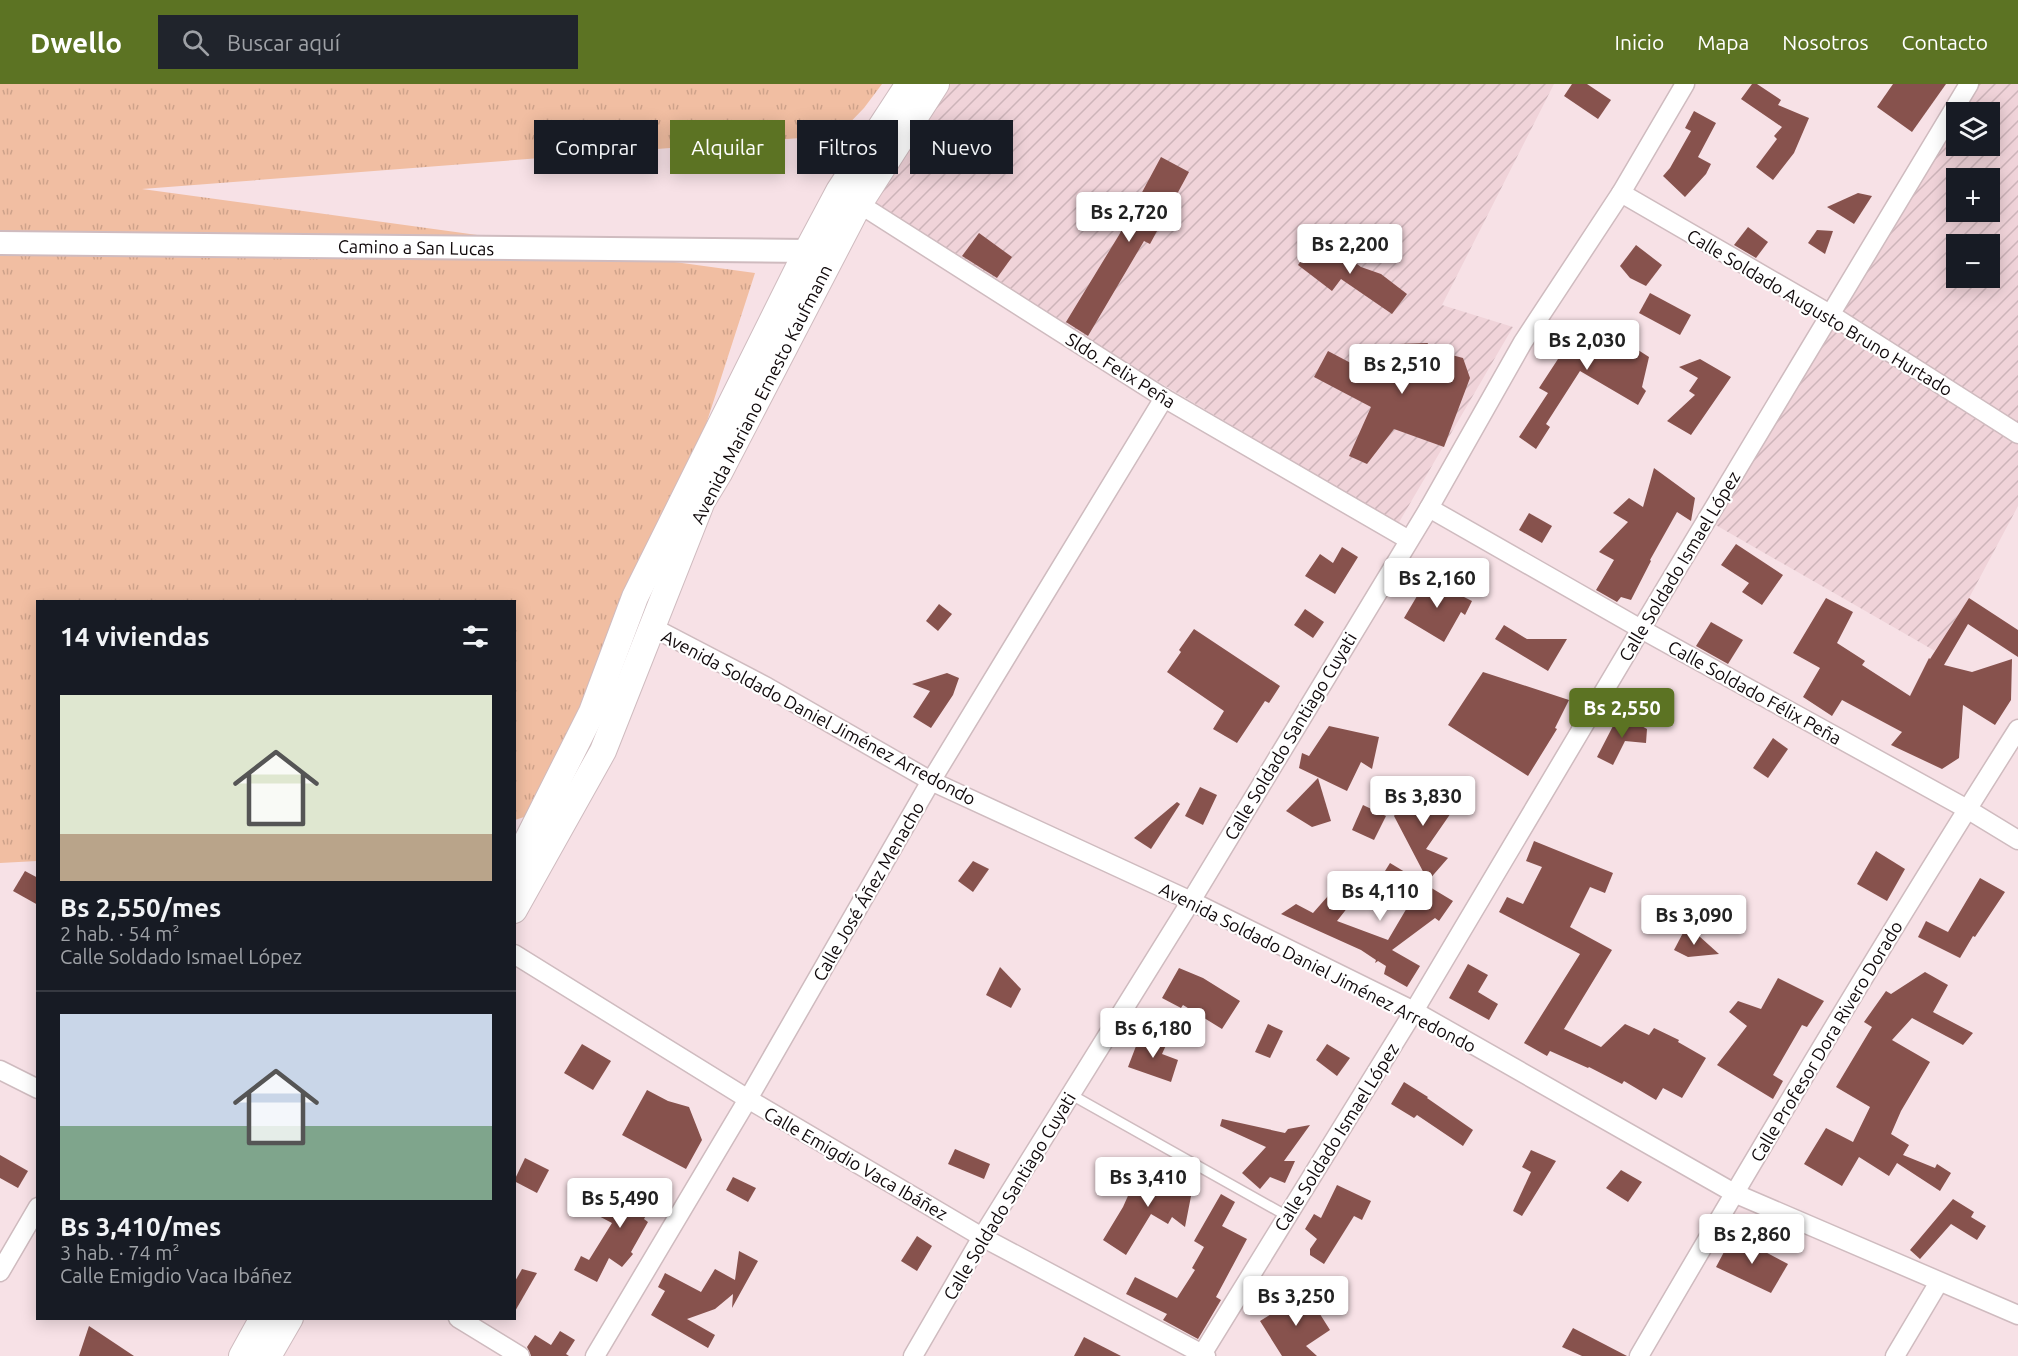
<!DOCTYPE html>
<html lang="es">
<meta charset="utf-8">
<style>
body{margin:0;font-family:Ubuntu,sans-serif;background:#20242c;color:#f1f3f6;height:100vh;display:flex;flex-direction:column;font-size:22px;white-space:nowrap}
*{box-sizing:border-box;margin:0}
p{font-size:20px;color:#9ea1a6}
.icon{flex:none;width:33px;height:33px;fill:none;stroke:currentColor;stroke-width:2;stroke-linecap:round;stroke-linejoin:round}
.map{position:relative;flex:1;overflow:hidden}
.drawer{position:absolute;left:36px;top:516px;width:480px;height:720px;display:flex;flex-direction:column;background:#171b24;border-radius:0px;box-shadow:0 3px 15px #0003}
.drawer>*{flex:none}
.banner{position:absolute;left:534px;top:36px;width:570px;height:54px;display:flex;gap:12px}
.controls{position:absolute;left:1946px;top:18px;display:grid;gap:12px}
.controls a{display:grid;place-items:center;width:54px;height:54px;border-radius:0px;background:#171b24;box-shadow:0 3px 15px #0003;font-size:30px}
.price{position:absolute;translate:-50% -51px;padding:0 14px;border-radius:6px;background:#fff;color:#222;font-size:20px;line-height:39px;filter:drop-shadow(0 2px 3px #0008)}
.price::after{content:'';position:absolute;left:50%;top:36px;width:18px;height:14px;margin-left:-9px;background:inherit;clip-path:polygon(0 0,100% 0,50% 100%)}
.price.selected{background:#5c7323;color:#fff}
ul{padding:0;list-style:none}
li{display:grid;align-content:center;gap:12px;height:318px;padding:0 24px}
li+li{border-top:2px solid #363941}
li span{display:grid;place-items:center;height:186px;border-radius:0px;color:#555}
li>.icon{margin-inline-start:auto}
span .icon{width:108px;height:108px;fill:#fffc;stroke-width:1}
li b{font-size:26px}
h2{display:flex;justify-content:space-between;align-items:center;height:72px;padding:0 24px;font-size:26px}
.tag{padding:0 21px;border-radius:0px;background:#171b24;box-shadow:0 3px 15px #0003;font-size:21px;line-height:54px}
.tag.selected{background:#5c7323;color:#fff}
header{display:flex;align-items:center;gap:36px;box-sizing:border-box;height:84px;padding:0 30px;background:#5c7323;color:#fff}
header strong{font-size:28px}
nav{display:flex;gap:33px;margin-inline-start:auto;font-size:21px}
.search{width:420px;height:54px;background:#20242c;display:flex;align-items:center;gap:15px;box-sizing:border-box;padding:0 21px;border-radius:0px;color:#9ea1a6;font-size:22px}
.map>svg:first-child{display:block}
</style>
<header>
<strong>Dwello</strong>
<div class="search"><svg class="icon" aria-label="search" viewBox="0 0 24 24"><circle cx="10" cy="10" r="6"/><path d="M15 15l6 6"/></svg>Buscar aquí</div>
<nav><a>Inicio</a><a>Mapa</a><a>Nosotros</a><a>Contacto</a></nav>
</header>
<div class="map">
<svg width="2018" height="1272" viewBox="0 0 2018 1272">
<defs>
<pattern id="industrial-furrows" width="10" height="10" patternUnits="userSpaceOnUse" patternTransform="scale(1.5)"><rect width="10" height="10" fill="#f0d3d9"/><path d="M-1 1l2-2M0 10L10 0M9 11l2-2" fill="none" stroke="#cdb4b9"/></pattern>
<pattern id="grass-tufts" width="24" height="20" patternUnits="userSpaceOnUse" patternTransform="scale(1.5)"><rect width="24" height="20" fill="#f1bea2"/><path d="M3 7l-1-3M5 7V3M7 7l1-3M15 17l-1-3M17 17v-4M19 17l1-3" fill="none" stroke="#cea28a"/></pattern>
</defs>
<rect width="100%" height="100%" fill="#f7e1e6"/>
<g fill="url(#industrial-furrows)" fill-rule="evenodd">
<path d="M933 0H1554L1442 221 1513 243 1398 440 859 120Z"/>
<path d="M1969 0H2018V422L1969 514 1935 567 1707 436ZM1956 28H1989V62H1956ZM1956 94H1989V128H1956ZM1956 160H1989V194H1956Z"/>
</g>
<path fill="url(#grass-tufts)" d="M0 0H882L864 24 838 51 142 105 755 189 643 535 536 729 515 736 514 518H38L37 777 0 779Z"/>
<g fill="#87524d">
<path d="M1572 0H1587L1611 16 1598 35 1564 12Z"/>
<path d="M1752 0H1757L1781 16 1778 21 1809 34 1794 69 1773 96 1756 83 1777 55 1774 52 1782 43 1741 15Z"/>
<path d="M1893 0H1946L1912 48 1877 23Z"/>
<path d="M1694 27 1716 39 1698 73 1711 80 1706 90 1685 113 1663 92 1670 84 1691 47 1685 44Z"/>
<path d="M1161 73 1189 88 1150 160 1144 157 1088 252 1066 238 1119 151Z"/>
<path d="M1858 109 1872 112 1854 140 1827 123Z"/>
<path d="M1748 143 1768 158 1756 174 1734 161Z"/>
<path d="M1817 146 1833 147 1825 170 1808 159Z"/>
<path d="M979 149 1012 173 997 194 962 172Z"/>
<path d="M1319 152 1361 183 1381 190 1407 210 1392 230 1341 195 1332 207 1298 181Z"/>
<path d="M1636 161 1662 181 1646 202 1630 194 1620 182Z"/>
<path d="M1650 209 1691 231 1680 251 1639 229Z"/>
<path d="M1562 238 1580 248 1596 239 1649 273 1642 303 1646 307 1638 321 1580 287 1546 340 1550 343 1536 365 1519 353 1548 309 1539 304 1558 275 1545 267Z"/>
<path d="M1428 259 1426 264 1463 274 1470 294 1444 363 1394 345 1367 380 1349 372 1371 323 1314 293 1328 267 1383 296 1398 260Z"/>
<path d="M1700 275 1731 293 1691 351 1667 337 1695 311 1689 307 1698 294 1679 283Z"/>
<path d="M1654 384 1695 414 1691 437 1677 428 1650 476 1651 477 1631 516 1621 513 1617 518 1596 506 1614 476 1599 468 1628 438 1613 429 1629 414 1643 423Z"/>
<path d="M1529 429 1552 442 1542 459 1519 446Z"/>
<path d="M1736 460 1783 491 1762 521 1742 508 1749 499 1721 481Z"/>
<path d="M1342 463 1358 473 1335 510 1305 492 1320 470 1333 479Z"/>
<path d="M1426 494 1472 517 1465 531 1461 528 1444 558 1404 534 1420 507H1419Z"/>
<path d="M1826 514 1853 528 1837 559 1865 577 1862 581 1910 612 1929 574 1930 575 1969 514 2018 546V573L1968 540 1944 581 1972 588 2012 575 2011 616 1995 641 1963 621 1959 674 1942 685 1891 661 1902 648 1842 616 1832 632 1803 613 1820 584 1793 569Z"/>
<path d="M939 520 952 530 938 547 926 537Z"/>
<path d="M1305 525 1324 538 1313 554 1294 541Z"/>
<path d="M1711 538 1743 556 1728 580 1696 562Z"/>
<path d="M1504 541 1527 555H1567L1548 587 1495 555Z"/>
<path d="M1194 545 1280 602 1269 619 1265 617 1237 659 1213 645 1224 627 1167 588 1181 568 1179 566Z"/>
<path d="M1483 588 1569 616 1555 644 1557 645 1528 692 1448 641Z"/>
<path d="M947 589 959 594 953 611 931 644 913 633 930 607 912 600Z"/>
<path d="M1624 632 1647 645 1646 659 1625 657 1613 681 1597 673 1613 642Z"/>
<path d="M1329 642 1379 653 1372 685 1361 678 1347 707 1299 684 1302 669 1309 672Z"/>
<path d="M1773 654 1788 665 1768 694 1753 684Z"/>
<path d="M1318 694 1331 737 1312 743 1286 727Z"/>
<path d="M1415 701 1453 726 1426 765 1448 774 1428 797 1394 732Z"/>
<path d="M1200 703 1217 711 1203 741 1185 732Z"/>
<path d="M1177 718 1180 720 1151 765 1134 754Z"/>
<path d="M1363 721 1386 732 1374 756 1352 746Z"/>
<path d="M1534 757 1613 789 1605 809 1590 803 1570 843 1612 866 1564 945 1601 963 1625 940 1649 951 1654 944 1679 956 1678 958 1706 974 1682 1014 1663 1004 1656 1016 1624 997 1622 1000 1589 983 1588 984 1550 967 1547 972 1524 959 1580 870 1499 828 1507 813 1523 820 1542 783 1526 777Z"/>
<path d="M1876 767 1905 785 1887 817 1857 800Z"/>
<path d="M973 777 989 785 973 808 958 797Z"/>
<path d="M1390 779 1453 817 1439 837 1435 834 1392 866 1420 882 1407 903 1384 890 1386 882 1378 877 1375 879 1376 876 1361 866 1281 830 1296 820 1313 829 1335 804 1352 818 1337 837 1388 856 1411 817 1380 795Z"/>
<path d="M25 787 38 794V821L13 807Z"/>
<path d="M1980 794 2005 808 1975 853 1973 852 1960 874 1918 853 1926 837 1948 848Z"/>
<path d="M1685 845 1699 852 1719 870 1688 873 1674 866Z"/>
<path d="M1468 880 1488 891 1478 908 1498 920 1489 936 1449 914Z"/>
<path d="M1000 883 1021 905 1011 924 986 911Z"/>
<path d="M1179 884 1203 894 1240 917 1222 945 1183 921 1181 924 1162 914Z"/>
<path d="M1925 888 1948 901 1933 928 1973 949 1963 961 1912 934 1892 956 1930 978 1901 1027 1891 1050 1909 1061 1903 1071 1935 1084 1937 1080 1951 1089 1940 1107 1897 1079 1889 1092 1859 1073 1842 1102 1804 1080 1826 1044 1853 1058 1870 1023 1836 1003 1872 943 1864 938 1886 907 1891 910Z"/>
<path d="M1778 894 1824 917 1807 943 1802 941 1773 991 1783 997 1773 1015 1717 981 1747 942 1729 928 1738 917 1761 925Z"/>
<path d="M1268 940 1283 947 1270 974 1255 968Z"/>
<path d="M1141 949 1167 959 1162 970 1178 976 1171 998 1128 983Z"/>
<path d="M582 960 611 977 593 1006 564 989Z"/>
<path d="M1327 960 1350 974 1337 992 1316 976Z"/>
<path d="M1404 998 1428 1013 1427 1014 1473 1046 1463 1062 1417 1031 1414 1034 1391 1020Z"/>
<path d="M647 1006 668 1017 689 1023 702 1056 686 1085 622 1051Z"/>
<path d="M1222 1035 1285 1049 1288 1045 1310 1041 1284 1077H1295L1285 1099 1270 1093 1260 1105 1242 1089 1266 1063 1220 1042Z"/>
<path d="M955 1065 990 1080 984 1095 948 1080Z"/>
<path d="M1531 1066 1556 1077 1522 1132 1513 1127 1531 1088 1522 1083Z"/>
<path d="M0 1071 28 1087 18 1104 0 1094Z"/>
<path d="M525 1074 549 1086 537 1109 514 1097Z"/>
<path d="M1150 1081 1174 1100 1177 1097 1192 1107 1185 1143 1172 1133 1168 1140 1151 1130 1126 1171 1103 1156 1123 1123 1131 1105 1129 1103Z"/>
<path d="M1621 1086 1642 1098 1628 1118 1606 1104Z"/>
<path d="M733 1093 756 1104 748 1118 726 1106Z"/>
<path d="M628 1094 658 1111 644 1135 648 1138 631 1168 633 1170 622 1183 609 1174 597 1198 574 1186 581 1172 589 1176 612 1139 593 1129 618 1111Z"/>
<path d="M1337 1101 1371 1117 1362 1136 1354 1132 1324 1180 1310 1171V1165L1317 1155 1305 1145 1314 1130 1321 1134Z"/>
<path d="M1221 1110 1235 1118 1222 1142 1247 1155 1216 1213 1221 1216 1198 1255 1163 1236 1167 1230 1126 1210 1135 1193 1177 1214 1195 1186 1192 1184 1204 1163 1194 1157Z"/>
<path d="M1953 1115 1974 1128 1971 1133 1986 1142 1977 1156 1951 1140 1920 1175 1910 1166Z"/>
<path d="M1733 1151 1788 1180 1771 1209 1716 1183Z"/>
<path d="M917 1152 932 1162 917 1187 901 1177Z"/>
<path d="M739 1167 758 1177 732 1224 733 1210 715 1225 687 1235 715 1251 708 1264 651 1231 665 1207 658 1203 665 1189 701 1208 715 1185 735 1196Z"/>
<path d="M522 1185 537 1189 514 1229V1199Z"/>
<path d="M1306 1208 1330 1246 1306 1262 1317 1272H1282L1260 1237Z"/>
<path d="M89 1242 134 1272H79Z"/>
<path d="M1573 1244 1627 1272H1582L1562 1263Z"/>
<path d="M560 1247 575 1256 566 1270 569 1272H531L527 1263 535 1251 551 1261Z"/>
<path d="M1084 1253 1121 1272H1074Z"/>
</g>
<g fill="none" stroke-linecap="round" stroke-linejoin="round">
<g stroke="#cfbbbf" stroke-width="12">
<path id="service" d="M1070 1010 1287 1132"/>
</g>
<g stroke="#cfbbbf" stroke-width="21">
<g id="minor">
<path d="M1621 109 1830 230 2018 350"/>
<path d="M850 114 1164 314 1409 456"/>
<path d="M1429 424 1641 545 1967 725 2018 756"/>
<path d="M652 543 767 603 931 697 1191 817 1414 927 1734 1109 2018 1231"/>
<path d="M514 870 748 1015 982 1153 1206 1272"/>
<path d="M0 986 38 1005"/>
<path d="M0 1188 38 1123"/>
<path d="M458 1234 520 1272"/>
<path d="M595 1272 748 1015 931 697 1164 314"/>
<path d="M913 1272 982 1153 1191 817 1429 424 1523 258 1621 109 1685 0"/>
<path d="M1201 1272 1414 927 1641 545 1969 0"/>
<path d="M1639 1272C1762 1061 1887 851 2018 645"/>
<path d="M1895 1272 1939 1198"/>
</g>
</g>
<g stroke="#cfbbbf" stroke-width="26">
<path id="tertiary" d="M0 159 807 167 821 175"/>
</g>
<g stroke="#cfbbbf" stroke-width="28">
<g id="secondary">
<path d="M514 783 592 628 635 513 807 167 839 107 909 0"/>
<path d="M514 826 603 667 702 417 719 389 859 120 936 0"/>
<path d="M242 1272 263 1234"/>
<path d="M268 1272 290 1234"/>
</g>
</g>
<use href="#service" stroke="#fff" stroke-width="9"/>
<use href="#minor" stroke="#fff" stroke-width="18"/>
<use href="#tertiary" stroke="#fff" stroke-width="22"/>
<use href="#secondary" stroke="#fff" stroke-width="26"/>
</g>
<g text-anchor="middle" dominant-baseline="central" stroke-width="4.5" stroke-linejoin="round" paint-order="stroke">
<g font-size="18" fill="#10090b" stroke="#fff">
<text transform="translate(416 163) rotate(1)">Camino a San Lucas</text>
<text transform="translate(1820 228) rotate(31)">Calle Soldado Augusto Bruno Hurtado</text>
<text transform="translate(1121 286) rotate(32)">Sldo. Felix Peña</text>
<text transform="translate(761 310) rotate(-63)">Avenida Mariano Ernesto Kaufmann</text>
<text transform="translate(1679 482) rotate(-59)">Calle Soldado Ismael López</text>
<text transform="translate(1755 608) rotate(29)">Calle Soldado Félix Peña</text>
<text transform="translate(819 633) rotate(28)">Avenida Soldado Daniel Jiménez Arredondo</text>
<text transform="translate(1290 652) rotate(-59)">Calle Soldado Santiago Cuyati</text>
<text transform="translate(868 807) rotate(-60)">Calle José Áñez Menacho</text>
<text transform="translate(1318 883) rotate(27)">Avenida Soldado Daniel Jiménez Arredondo</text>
<text transform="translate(1826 957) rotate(-59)">Calle Profesor Dora Rivero Dorado</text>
<text transform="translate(1336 1053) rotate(-58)">Calle Soldado Ismael López</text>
<text transform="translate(856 1079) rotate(30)">Calle Emigdio Vaca Ibáñez</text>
<text transform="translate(1009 1112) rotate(-59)">Calle Soldado Santiago Cuyati</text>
</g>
</g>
</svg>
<div class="controls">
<a><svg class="icon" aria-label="layers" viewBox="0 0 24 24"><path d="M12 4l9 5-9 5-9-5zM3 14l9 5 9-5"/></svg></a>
<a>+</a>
<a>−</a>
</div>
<b class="price" style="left:1129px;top:159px">Bs 2,720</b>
<b class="price" style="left:1350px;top:191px">Bs 2,200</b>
<b class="price" style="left:1587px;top:287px">Bs 2,030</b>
<b class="price" style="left:1402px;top:311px">Bs 2,510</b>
<b class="price" style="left:1437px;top:525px">Bs 2,160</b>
<b class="price selected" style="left:1622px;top:655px">Bs 2,550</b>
<b class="price" style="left:1423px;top:743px">Bs 3,830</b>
<b class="price" style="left:1380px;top:838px">Bs 4,110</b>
<b class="price" style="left:1694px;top:862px">Bs 3,090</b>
<b class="price" style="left:1153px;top:975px">Bs 6,180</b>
<b class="price" style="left:1148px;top:1124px">Bs 3,410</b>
<b class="price" style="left:620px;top:1145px">Bs 5,490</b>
<b class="price" style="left:1752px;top:1181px">Bs 2,860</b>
<b class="price" style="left:1296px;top:1243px">Bs 3,250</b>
<div class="banner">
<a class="tag">Comprar</a>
<a class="tag selected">Alquilar</a>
<a class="tag">Filtros</a>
<a class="tag">Nuevo</a>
</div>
<section class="drawer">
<h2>14 viviendas<svg class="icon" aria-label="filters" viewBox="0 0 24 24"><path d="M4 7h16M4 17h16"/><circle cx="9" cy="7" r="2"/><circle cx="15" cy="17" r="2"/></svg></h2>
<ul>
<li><span style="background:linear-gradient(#dfe7d0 75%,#b9a48a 0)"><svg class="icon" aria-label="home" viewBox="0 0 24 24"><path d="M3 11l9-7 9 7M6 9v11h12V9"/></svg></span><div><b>Bs 2,550/mes</b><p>2 hab. · 54 m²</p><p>Calle Soldado Ismael López</p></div></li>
<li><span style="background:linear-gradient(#c9d6e8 60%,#7fa58c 0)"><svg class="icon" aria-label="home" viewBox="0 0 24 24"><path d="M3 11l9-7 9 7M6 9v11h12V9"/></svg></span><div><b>Bs 3,410/mes</b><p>3 hab. · 74 m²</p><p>Calle Emigdio Vaca Ibáñez</p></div></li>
</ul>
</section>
</div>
